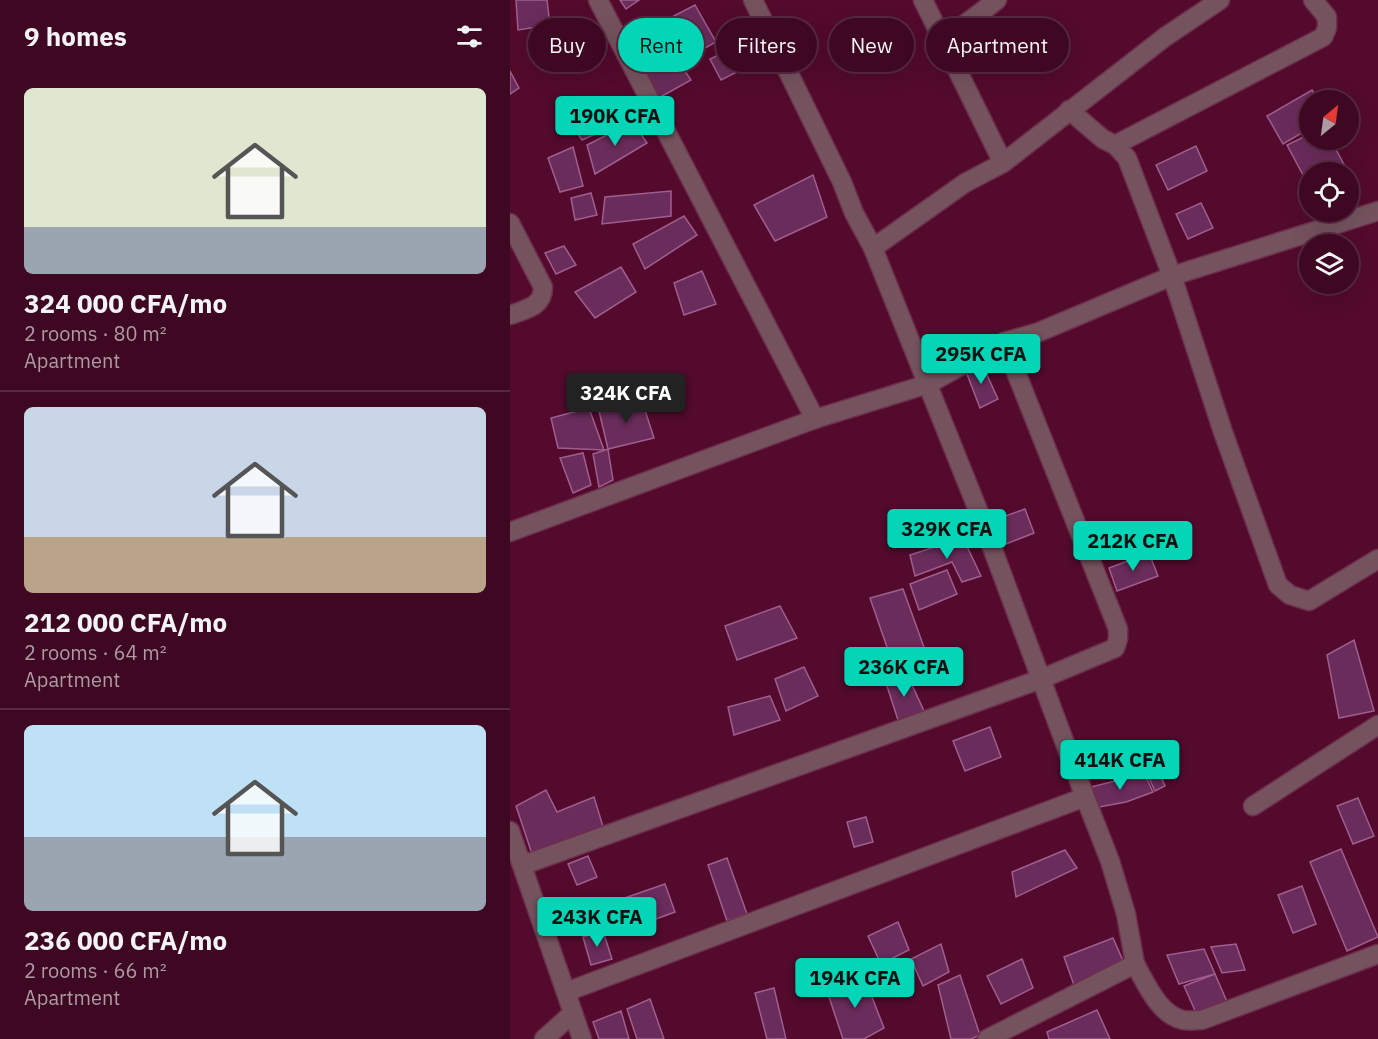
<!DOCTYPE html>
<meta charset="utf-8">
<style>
body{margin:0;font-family:"IBM Plex Sans",sans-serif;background:#49162f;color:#f1f3f6;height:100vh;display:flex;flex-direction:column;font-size:22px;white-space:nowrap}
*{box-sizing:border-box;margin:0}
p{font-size:20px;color:#ad9aa5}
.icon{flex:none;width:33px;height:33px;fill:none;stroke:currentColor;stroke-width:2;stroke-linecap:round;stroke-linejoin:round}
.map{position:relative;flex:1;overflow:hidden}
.sheet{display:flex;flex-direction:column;background:#3e0822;width:510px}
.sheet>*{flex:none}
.banner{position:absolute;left:18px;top:18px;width:570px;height:54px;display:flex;gap:12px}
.needle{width:39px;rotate:29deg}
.controls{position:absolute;left:789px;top:90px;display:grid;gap:12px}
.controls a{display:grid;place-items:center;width:60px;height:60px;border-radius:50%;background:#3e0822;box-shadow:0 6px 24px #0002,0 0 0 2px #572940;font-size:30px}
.price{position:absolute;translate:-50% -51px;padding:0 14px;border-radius:6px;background:#04d5b6;color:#111;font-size:20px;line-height:39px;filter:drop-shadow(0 2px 3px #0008)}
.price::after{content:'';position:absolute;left:50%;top:36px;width:18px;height:14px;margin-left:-9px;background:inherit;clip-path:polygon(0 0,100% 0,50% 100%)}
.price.active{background:#222;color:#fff}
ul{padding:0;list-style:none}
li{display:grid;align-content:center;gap:12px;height:318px;padding:0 24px}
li+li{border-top:2px solid #572940}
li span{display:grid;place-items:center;height:186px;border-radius:9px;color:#555}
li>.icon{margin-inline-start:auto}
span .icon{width:108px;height:108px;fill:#fffc;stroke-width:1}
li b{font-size:26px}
h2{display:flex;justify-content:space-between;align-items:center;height:72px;padding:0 24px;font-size:26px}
.tag{padding:0 21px;border-radius:27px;background:#3e0822;box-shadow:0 6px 24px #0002,0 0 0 2px #572940;font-size:21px;line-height:54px}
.tag.active{background:#04d5b6;color:#111}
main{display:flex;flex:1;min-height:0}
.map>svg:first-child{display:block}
</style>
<main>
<section class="sheet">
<h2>9 homes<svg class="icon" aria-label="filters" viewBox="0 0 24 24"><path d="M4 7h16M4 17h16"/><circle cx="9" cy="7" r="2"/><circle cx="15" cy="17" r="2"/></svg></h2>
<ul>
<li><span style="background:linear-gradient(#dfe7d0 75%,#9aa5b1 0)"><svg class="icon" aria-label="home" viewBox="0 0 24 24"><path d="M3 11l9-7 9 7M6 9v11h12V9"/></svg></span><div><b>324 000 CFA/mo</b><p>2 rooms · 80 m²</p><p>Apartment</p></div></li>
<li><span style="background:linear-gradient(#c9d6e8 70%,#b9a48a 0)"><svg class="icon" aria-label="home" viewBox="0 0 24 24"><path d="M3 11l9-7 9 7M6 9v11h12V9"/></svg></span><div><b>212 000 CFA/mo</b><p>2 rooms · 64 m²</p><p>Apartment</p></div></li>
<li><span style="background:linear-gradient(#bfe0f5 60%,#9aa5b1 0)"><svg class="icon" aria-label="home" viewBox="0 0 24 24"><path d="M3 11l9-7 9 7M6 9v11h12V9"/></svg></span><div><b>236 000 CFA/mo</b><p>2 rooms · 66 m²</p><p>Apartment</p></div></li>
</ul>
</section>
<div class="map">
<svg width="868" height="1039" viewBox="0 0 868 1039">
<rect width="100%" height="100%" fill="#530a2d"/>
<g fill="#6a2c5b" stroke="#a05e8f" stroke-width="1.5">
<path d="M6 0H37L40 25 8 30Z"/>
<path d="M110 0H129L116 9Z"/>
<path d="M185 5 206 42 175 59 154 21Z"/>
<path d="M73 18 86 44 32 70 19 43Z"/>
<path d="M225 47 235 68 211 80 200 59Z"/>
<path d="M162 52 181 80 147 99 133 70Z"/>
<path d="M0 71 9 88 0 94Z"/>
<path d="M802 90 808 100H800V128L773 144 757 116Z"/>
<path d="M84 104 99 128 72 140 57 118Z"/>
<path d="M123 122 137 143 85 174 77 145Z"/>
<path d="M800 134V140H821L838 172H800V188L777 145Z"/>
<path d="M686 146 697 171 658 190 646 165Z"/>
<path d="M63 147 73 186 50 192 38 158Z"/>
<path d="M838 174 847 191 838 196Z"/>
<path d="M303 175 317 217 265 241 244 205Z"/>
<path d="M161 191V216L92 224 95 197Z"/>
<path d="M81 193 87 215 65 220 61 198Z"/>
<path d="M691 203 703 228 678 239 666 214Z"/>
<path d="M174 216 187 235 135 269 123 244Z"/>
<path d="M54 246 66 265 46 274 35 253Z"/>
<path d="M111 267 126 292 85 318 65 292Z"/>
<path d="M192 271 206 304 174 315 164 283Z"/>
<path d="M471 362 488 399 470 408 455 369Z"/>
<path d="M131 398 144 438 98 449 89 411Z"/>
<path d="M79 408 94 450 48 448 41 418Z"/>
<path d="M98 449 103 480 89 487 83 454Z"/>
<path d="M73 453 81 485 63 493 50 458Z"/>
<path d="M515 509 524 533 486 548 476 523Z"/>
<path d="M453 538 471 576 452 582 442 562 405 576 400 555Z"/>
<path d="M639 553 648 576 607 591 599 568Z"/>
<path d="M437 570 447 594 409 610 400 584Z"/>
<path d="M393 589 420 664 360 682 352 658 378 650 360 598Z"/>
<path d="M270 606 287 638 227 660 215 626Z"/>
<path d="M844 640 864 711 829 718 817 655Z"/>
<path d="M294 667 308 696 276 711 265 679Z"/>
<path d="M397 674 415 713 389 723 375 680Z"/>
<path d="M260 696 270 720 224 735 218 707Z"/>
<path d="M480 727 491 757 455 771 443 741Z"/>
<path d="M645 763 655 786 645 791 634 767Z"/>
<path d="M633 771 643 792 616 802 584 808 577 788 605 781Z"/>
<path d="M36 790 47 812 84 797 94 830 22 854 6 806Z"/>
<path d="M848 798 864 836 843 844 827 806Z"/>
<path d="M356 817 363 842 344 847 337 822Z"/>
<path d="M831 849 868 937 837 951 800 862Z"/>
<path d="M555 850 567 868 506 897 502 872Z"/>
<path d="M78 856 87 877 67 885 58 864Z"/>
<path d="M217 858 237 914 217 921 198 865Z"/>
<path d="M155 884 165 912 116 930 106 901Z"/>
<path d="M792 886 806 924 783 933 768 895Z"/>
<path d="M388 922 399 950 371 964 358 936Z"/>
<path d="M93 931 102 959 81 965 73 937Z"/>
<path d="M603 938 614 963 565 988 554 957Z"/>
<path d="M431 944 439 972 413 986 401 959Z"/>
<path d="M726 944 735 970 712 973 701 947Z"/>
<path d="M694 949 705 974 669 984 657 955Z"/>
<path d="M512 959 523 988 491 1004 477 976Z"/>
<path d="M353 974 374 1028 354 1039H333L317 991Z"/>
<path d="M705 974 718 1004 687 1015 674 986Z"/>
<path d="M450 975 470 1035 461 1039H441L428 985Z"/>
<path d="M264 988 276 1039H257L245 993Z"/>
<path d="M140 999 154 1039H127L117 1009Z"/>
<path d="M587 1010 600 1039H539L537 1032Z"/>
<path d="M111 1011 119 1039H89L83 1022Z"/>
</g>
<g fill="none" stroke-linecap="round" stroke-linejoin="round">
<g stroke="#6e2e4c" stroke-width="21">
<g id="street">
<path d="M88 0 305 419"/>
<path d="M243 0 332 182 344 213 363 248 470 515 575 797 600 861 616 914 625 964 477 1039"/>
<path d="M413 0 493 163"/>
<path d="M434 40 487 0"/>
<path d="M559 110 593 139 605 145 617 158 662 276 713 432 768 585 780 595 799 601 868 559"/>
<path d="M605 145 813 37 817 28V17L803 0"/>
<path d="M0 223 33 287C33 307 16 309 0 315"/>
<path d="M363 248 455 183 493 163 655 37 710 0"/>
<path d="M0 532 305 419 418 384 494 342 529 332 662 276 868 211"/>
<path d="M743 806 868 725"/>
<path d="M0 831 72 1039"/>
<path d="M13 865 531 679 605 648 608 639V629L494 342"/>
<path d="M625 964C636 983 649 1015 673 1020 679 1021 686 1020 692 1020L868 954"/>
<path d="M56 992 575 797"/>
<path d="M34 1039 63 1013"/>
</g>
</g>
<use href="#street" stroke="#75535e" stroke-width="18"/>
</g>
</svg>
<div class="controls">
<a><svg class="needle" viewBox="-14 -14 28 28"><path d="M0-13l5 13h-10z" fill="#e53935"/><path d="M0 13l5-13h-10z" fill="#ad9aa5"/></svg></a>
<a><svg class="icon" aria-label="locate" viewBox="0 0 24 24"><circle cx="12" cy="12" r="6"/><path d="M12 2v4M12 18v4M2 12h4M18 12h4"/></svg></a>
<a><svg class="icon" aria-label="layers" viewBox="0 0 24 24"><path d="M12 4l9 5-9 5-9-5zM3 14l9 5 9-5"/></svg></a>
</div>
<b class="price" style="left:105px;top:147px">190K CFA</b>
<b class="price" style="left:471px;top:385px">295K CFA</b>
<b class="price active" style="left:116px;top:424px">324K CFA</b>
<b class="price" style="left:437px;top:560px">329K CFA</b>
<b class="price" style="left:623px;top:572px">212K CFA</b>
<b class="price" style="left:394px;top:698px">236K CFA</b>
<b class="price" style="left:610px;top:791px">414K CFA</b>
<b class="price" style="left:87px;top:948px">243K CFA</b>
<b class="price" style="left:345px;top:1009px">194K CFA</b>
<div class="banner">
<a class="tag">Buy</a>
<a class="tag active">Rent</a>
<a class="tag">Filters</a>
<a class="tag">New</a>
<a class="tag">Apartment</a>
</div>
</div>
</main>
